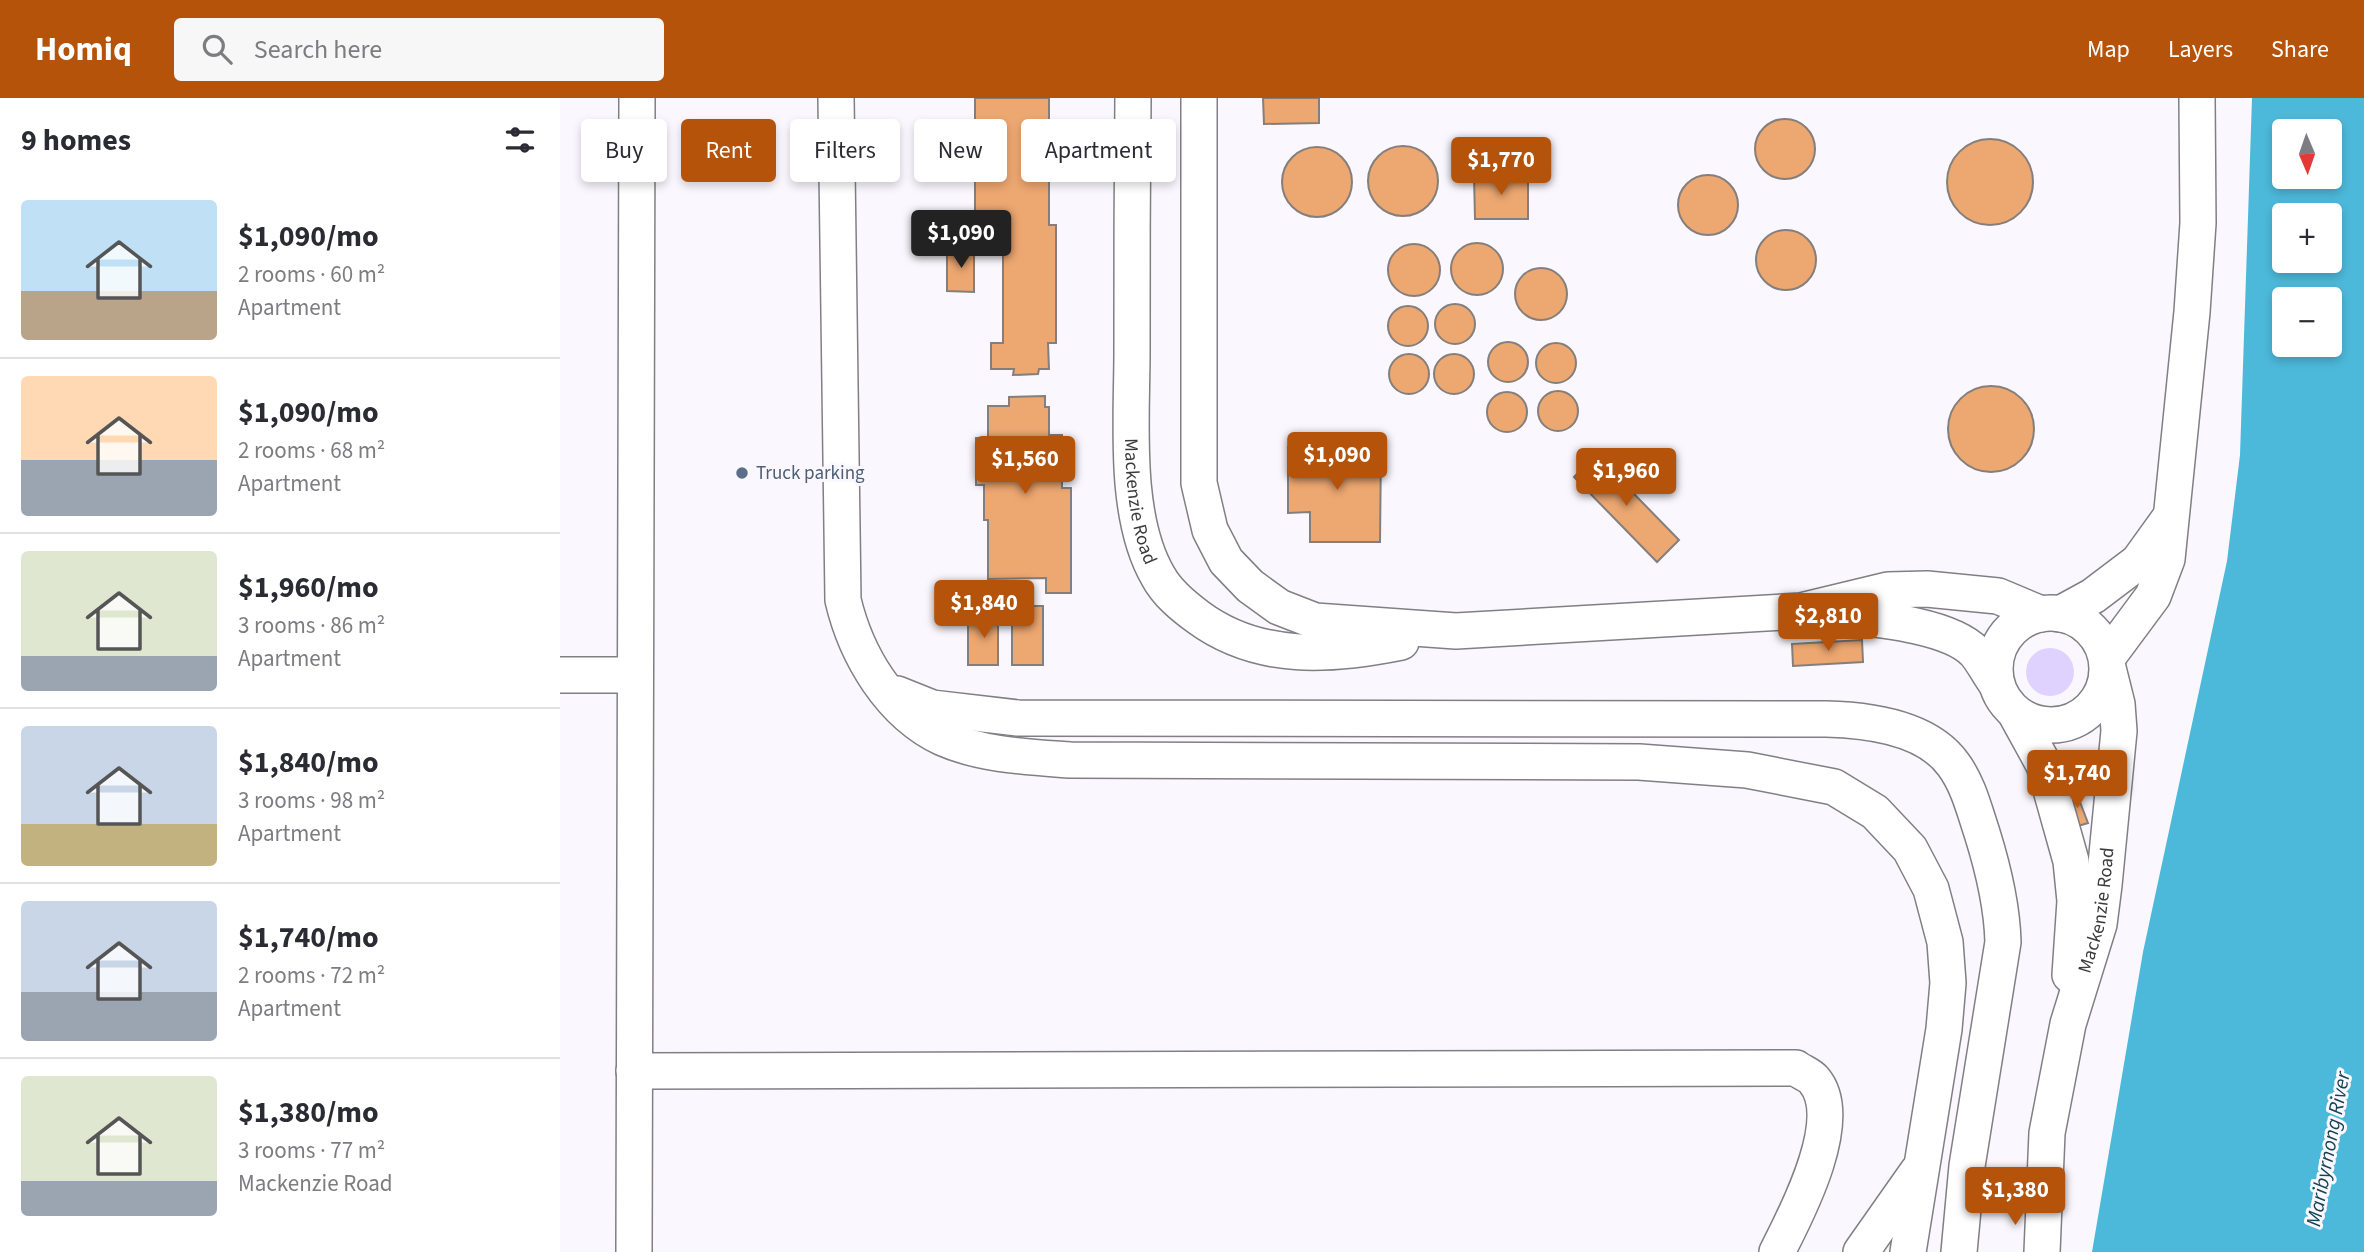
<!DOCTYPE html>
<meta charset="utf-8">
<style>
body{margin:0;font-family:"Source Sans 3",sans-serif;background:#f7f7f7;color:#2b2b33;height:100vh;display:flex;flex-direction:column;font-size:26px;white-space:nowrap}
*{box-sizing:border-box;margin:0}
p{font-size:23px;color:#7c7c81}
.icon{flex:none;width:38px;height:38px;fill:none;stroke:currentColor;stroke-width:2;stroke-linecap:round;stroke-linejoin:round}
.map{position:relative;flex:1;overflow:hidden}
.sheet{display:flex;flex-direction:column;background:#fff;width:560px}
.sheet>*{flex:none}
.guide{position:absolute;left:21px;top:21px;width:665px;height:63px;display:flex;gap:14px}
.needle{width:46px;rotate:178deg}
.controls{position:absolute;left:1712px;top:21px;display:grid;gap:14px}
.controls a{display:grid;place-items:center;width:70px;height:70px;border-radius:7px;background:#fff;box-shadow:0 4px 10px #0003;font-size:35px}
.price{position:absolute;translate:-50% -60px;padding:0 16px;border-radius:7px;background:#b45309;color:#fff;font-size:23px;line-height:46px;filter:drop-shadow(0 2px 4px #0008)}
.price::after{content:'';position:absolute;left:50%;top:42px;width:21px;height:16px;margin-left:-10px;background:inherit;clip-path:polygon(0 0,100% 0,50% 100%)}
.price.selected{background:#222;color:#fff}
ul{padding:0;list-style:none}
li{display:flex;align-items:center;gap:21px;height:175px;padding:0 21px}
li+li{border-top:2px solid #e1e1e2}
li span{display:grid;place-items:center;flex:none;width:196px;height:140px;border-radius:7px;color:#555}
li>.icon{margin-inline-start:auto}
span .icon{width:84px;height:84px;fill:#fffc;stroke-width:1}
li b{font-size:30px}
h2{display:flex;justify-content:space-between;align-items:center;height:84px;padding:0 21px;font-size:30px}
.tag{padding:0 24px;border-radius:7px;background:#fff;box-shadow:0 4px 10px #0003;font-size:24px;line-height:63px}
.tag.selected{background:#b45309;color:#fff}
header{display:flex;align-items:center;gap:42px;box-sizing:border-box;height:98px;padding:0 35px;background:#b45309;color:#fff}
header strong{font-size:33px}
nav{display:flex;gap:38px;margin-inline-start:auto;font-size:24px}
.search{width:490px;height:63px;background:#f7f7f7;display:flex;align-items:center;gap:18px;box-sizing:border-box;padding:0 24px;border-radius:7px;color:#7c7c81;font-size:26px}
main{display:flex;flex:1;min-height:0}
.map>svg:first-child{display:block}
</style>
<header>
<strong>Homiq</strong>
<div class="search"><svg class="icon" aria-label="search" viewBox="0 0 24 24"><circle cx="10" cy="10" r="6"/><path d="M15 15l6 6"/></svg>Search here</div>
<nav><a>Map</a><a>Layers</a><a>Share</a></nav>
</header>
<main>
<section class="sheet">
<h2>9 homes<svg class="icon" aria-label="filters" viewBox="0 0 24 24"><path d="M4 7h16M4 17h16"/><circle cx="9" cy="7" r="2"/><circle cx="15" cy="17" r="2"/></svg></h2>
<ul>
<li><span style="background:linear-gradient(#bfe0f5 65%,#b9a48a 0)"><svg class="icon" aria-label="home" viewBox="0 0 24 24"><path d="M3 11l9-7 9 7M6 9v11h12V9"/></svg></span><div><b>$1,090/mo</b><p>2 rooms · 60 m²</p><p>Apartment</p></div></li>
<li><span style="background:linear-gradient(#ffd9b3 60%,#9aa5b1 0)"><svg class="icon" aria-label="home" viewBox="0 0 24 24"><path d="M3 11l9-7 9 7M6 9v11h12V9"/></svg></span><div><b>$1,090/mo</b><p>2 rooms · 68 m²</p><p>Apartment</p></div></li>
<li><span style="background:linear-gradient(#dfe7d0 75%,#9aa5b1 0)"><svg class="icon" aria-label="home" viewBox="0 0 24 24"><path d="M3 11l9-7 9 7M6 9v11h12V9"/></svg></span><div><b>$1,960/mo</b><p>3 rooms · 86 m²</p><p>Apartment</p></div></li>
<li><span style="background:linear-gradient(#c9d6e8 70%,#c2b280 0)"><svg class="icon" aria-label="home" viewBox="0 0 24 24"><path d="M3 11l9-7 9 7M6 9v11h12V9"/></svg></span><div><b>$1,840/mo</b><p>3 rooms · 98 m²</p><p>Apartment</p></div></li>
<li><span style="background:linear-gradient(#c9d6e8 65%,#9aa5b1 0)"><svg class="icon" aria-label="home" viewBox="0 0 24 24"><path d="M3 11l9-7 9 7M6 9v11h12V9"/></svg></span><div><b>$1,740/mo</b><p>2 rooms · 72 m²</p><p>Apartment</p></div></li>
<li><span style="background:linear-gradient(#dfe7d0 75%,#9aa5b1 0)"><svg class="icon" aria-label="home" viewBox="0 0 24 24"><path d="M3 11l9-7 9 7M6 9v11h12V9"/></svg></span><div><b>$1,380/mo</b><p>3 rooms · 77 m²</p><p>Mackenzie Road</p></div></li>
</ul>
</section>
<div class="map">
<svg width="1804" height="1154" viewBox="0 0 1804 1154">
<rect width="100%" height="100%" fill="#faf8fe"/>
<circle fill="#dfd2ff" cx="1490" cy="574" r="24"/>
<path fill="#4db9da" fill-rule="evenodd" d="M1692 0H1804V1154H1532L1583 854 1667 463 1680 357ZM1724 33H1769V79H1724ZM1724 117H1769V163H1724ZM1724 201H1769V247H1724Z"/>
<g fill="#eda771" stroke="#847f7c" stroke-width="2">
<path d="M415 0H489V37H498V75H489V127H496V245H488L489 271H479L478 276 453 277 454 271H431V245H443V132H415Z"/>
<path d="M703 0H759V25L704 26Z"/>
<circle cx="1225" cy="51" r="30"/>
<circle cx="1430" cy="84" r="43"/>
<circle cx="843" cy="83" r="35"/>
<circle cx="757" cy="84" r="35"/>
<circle cx="1148" cy="107" r="30"/>
<path d="M914 78H968V121H915Z"/>
<circle cx="1226" cy="162" r="30"/>
<circle cx="917" cy="171" r="26"/>
<circle cx="854" cy="172" r="26"/>
<path d="M387 150H414V194L387 193Z"/>
<circle cx="981" cy="196" r="26"/>
<circle cx="895" cy="226" r="20"/>
<circle cx="848" cy="228" r="20"/>
<circle cx="948" cy="264" r="20"/>
<circle cx="996" cy="265" r="20"/>
<circle cx="894" cy="276" r="20"/>
<circle cx="849" cy="276" r="20"/>
<circle cx="1431" cy="331" r="43"/>
<circle cx="998" cy="313" r="20"/>
<circle cx="947" cy="314" r="20"/>
<path d="M485 298V309H489V337H502V390H511V495H486V480L428 481V422H424V387H416V340H428V308H449V299Z"/>
<path d="M728 349 821 350 820 444H750V414L728 415Z"/>
<path d="M1036 357 1119 442 1097 464 1014 379Z"/>
<rect x="452" y="508" width="31" height="59"/>
<path d="M420 512H438V567H408V524H420Z"/>
<path d="M1302 542 1303 564 1233 568 1232 546Z"/>
<path d="M1517 696 1528 725 1518 728 1507 700Z"/>
</g>
<g fill="none" stroke-linecap="round" stroke-linejoin="round">
<g stroke="#807f84" stroke-width="38">
<g id="minor">
<path d="M276 0 283 502C296 557 330 615 383 640 421 657 469 659 510 662L1079 664 1187 672 1274 689 1315 714 1350 751 1371 791 1385 844 1388 885 1384 931 1348 1154"/>
<path id="s1" d="M573 0C572 85 572 169 572 254 572 321 563 418 598 478 607 495 623 508 638 519 699 564 771 558 841 544"/>
<path d="M639 0V385L650 432 666 463 690 488 719 509 755 523 896 533 1241 513 1328 492 1367 491 1438 498 1481 516"/>
<circle cx="1491" cy="571" r="56"/>
<path d="M1265 515C1304 520 1387 525 1415 554 1423 563 1429 576 1436 585"/>
<path d="M1500 516 1533 498 1578 464 1609 421"/>
<path d="M1547 560 1593 498 1607 461 1632 214 1638 125 1637 0"/>
<path d="M0 577H74"/>
<path d="M337 596 372 610 458 620 1266 621C1308 622 1366 629 1393 666 1408 686 1414 711 1422 735 1433 770 1442 807 1443 844L1407 1068 1399 1154"/>
<path d="M1456 616 1484 667 1511 763 1515 803 1510 877"/>
<path d="M74 973 1236 970C1241 974 1250 977 1254 982 1287 1021 1236 1117 1217 1154"/>
<path d="M74 1154 77 0"/>
<path d="M1301 1154 1358 1073"/>
<path id="s2" d="M1482 1154 1487 1035 1508 926 1539 826 1544 787 1559 633 1557 606 1548 570"/>
</g>
</g>
<use href="#minor" stroke="#fff" stroke-width="35"/>
</g>
<circle fill="#5c6f8a" stroke="#faf8fe" stroke-width="2.5" cx="182" cy="375" r="7"/>
<g text-anchor="middle" dominant-baseline="central" stroke-width="6" stroke-linejoin="round" paint-order="stroke">
<g font-size="19" fill="#4e5e75" stroke="#faf8fe" text-anchor="start">
<text x="196" y="375">Truck parking</text>
</g>
<g font-size="19" fill="#3b3a3c" stroke="#faf8fe">
<text stroke="none"><textPath href="#s1" startOffset="404">Mackenzie Road</textPath></text>
<text stroke="none"><textPath href="#s2" startOffset="348">Mackenzie Road</textPath></text>
</g>
<g font-size="21" font-style="italic" fill="#134251" stroke="#faf8fe">
<text transform="translate(1768 1051) rotate(-79)">Maribyrnong River</text>
</g>
</g>
</svg>
<div class="controls">
<a><svg class="needle" viewBox="-14 -14 28 28"><path d="M0-13l5 13h-10z" fill="#e53935"/><path d="M0 13l5-13h-10z" fill="#7c7c81"/></svg></a>
<a>+</a>
<a>−</a>
</div>
<b class="price" style="left:941px;top:99px">$1,770</b>
<b class="price selected" style="left:401px;top:172px">$1,090</b>
<b class="price" style="left:777px;top:394px">$1,090</b>
<b class="price" style="left:465px;top:398px">$1,560</b>
<b class="price" style="left:1066px;top:410px">$1,960</b>
<b class="price" style="left:424px;top:542px">$1,840</b>
<b class="price" style="left:1268px;top:555px">$2,810</b>
<b class="price" style="left:1517px;top:712px">$1,740</b>
<b class="price" style="left:1455px;top:1129px">$1,380</b>
<div class="guide">
<a class="tag">Buy</a>
<a class="tag selected">Rent</a>
<a class="tag">Filters</a>
<a class="tag">New</a>
<a class="tag">Apartment</a>
</div>
</div>
</main>
